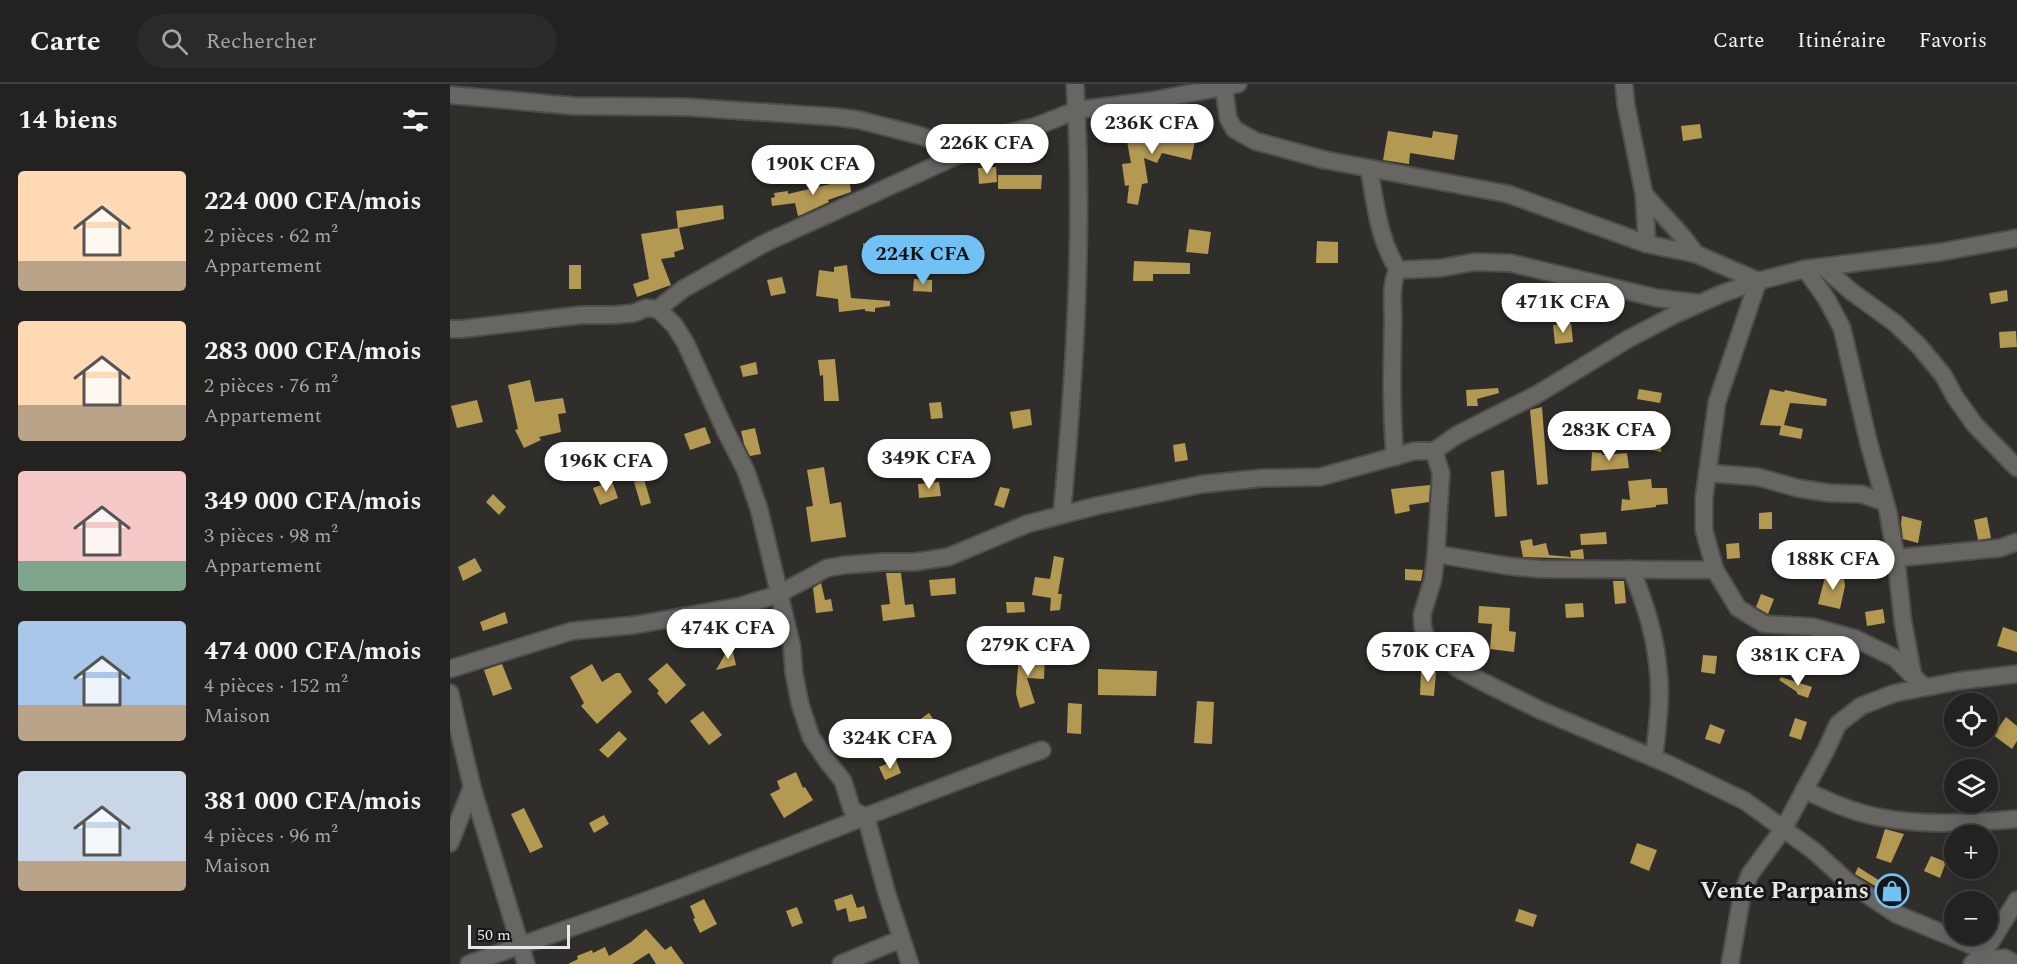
<!DOCTYPE html>
<html lang="fr">
<meta charset="utf-8">
<style>
body{margin:0;font-family:Spectral,serif;background:#2b2a29;color:#f1f3f6;height:100vh;display:flex;flex-direction:column;font-size:22px;white-space:nowrap}
*{box-sizing:border-box;margin:0}
p{font-size:20px;color:#a3a4a5}
.icon{flex:none;width:33px;height:33px;fill:none;stroke:currentColor;stroke-width:2;stroke-linecap:round;stroke-linejoin:round}
.map{position:relative;flex:1;overflow:hidden}
.side{display:flex;flex-direction:column;background:#232220;width:450px}
.side>*{flex:none}
.fabs{position:absolute;left:1494px;top:609px;display:grid;gap:12px}
.fabs a{display:grid;place-items:center;width:54px;height:54px;border-radius:50%;background:#232220;box-shadow:0 3px 15px #0003,0 0 0 2px #403f3e;font-size:30px}
.scale{position:absolute;left:18px;bottom:15px;width:102px;box-sizing:border-box;padding-left:6px;border:3px solid #e9e8e6;border-top:0;font-size:16px;line-height:21px;white-space:nowrap;color:#e9e8e6;-webkit-text-stroke:4px #171615;paint-order:stroke}
.price{position:absolute;translate:-50% -51px;padding:0 14px;border-radius:21px;background:#fff;color:#222;font-size:20px;line-height:39px;filter:drop-shadow(0 2px 3px #0008)}
.price::after{content:'';position:absolute;left:50%;top:36px;width:18px;height:14px;margin-left:-9px;background:inherit;clip-path:polygon(0 0,100% 0,50% 100%)}
.price.on{background:#72c1f5;color:#111}
ul{padding:0;list-style:none}
li{display:flex;align-items:center;gap:18px;height:150px;padding:0 18px}
li span{display:grid;place-items:center;flex:none;width:168px;height:120px;border-radius:6px;color:#555}
li>.icon{margin-inline-start:auto}
span .icon{width:72px;height:72px;fill:#fffc;stroke-width:1}
li b{font-size:26px}
h2{display:flex;justify-content:space-between;align-items:center;height:72px;padding:0 18px;font-size:26px}
header{display:flex;align-items:center;gap:36px;box-sizing:border-box;height:84px;padding:0 30px;background:#232220;border-bottom:2px solid #403f3e}
header strong{font-size:28px}
nav{display:flex;gap:33px;margin-inline-start:auto;font-size:21px}
.search{width:420px;height:54px;background:#2b2a29;display:flex;align-items:center;gap:15px;box-sizing:border-box;padding:0 21px;border-radius:33px;color:#a3a4a5;font-size:22px}
main{display:flex;flex:1;min-height:0}
.map>svg:first-child{display:block}
</style>
<header>
<strong>Carte</strong>
<div class="search"><svg class="icon" aria-label="search" viewBox="0 0 24 24"><circle cx="10" cy="10" r="6"/><path d="M15 15l6 6"/></svg>Rechercher</div>
<nav><a>Carte</a><a>Itinéraire</a><a>Favoris</a></nav>
</header>
<main>
<section class="side">
<h2>14 biens<svg class="icon" aria-label="filters" viewBox="0 0 24 24"><path d="M4 7h16M4 17h16"/><circle cx="9" cy="7" r="2"/><circle cx="15" cy="17" r="2"/></svg></h2>
<ul>
<li><span style="background:linear-gradient(#ffd9b3 75%,#b9a48a 0)"><svg class="icon" aria-label="home" viewBox="0 0 24 24"><path d="M3 11l9-7 9 7M6 9v11h12V9"/></svg></span><div><b>224 000 CFA/mois</b><p>2 pièces · 62 m²</p><p>Appartement</p></div></li>
<li><span style="background:linear-gradient(#ffd9b3 70%,#b9a48a 0)"><svg class="icon" aria-label="home" viewBox="0 0 24 24"><path d="M3 11l9-7 9 7M6 9v11h12V9"/></svg></span><div><b>283 000 CFA/mois</b><p>2 pièces · 76 m²</p><p>Appartement</p></div></li>
<li><span style="background:linear-gradient(#f6c9c9 75%,#7fa58c 0)"><svg class="icon" aria-label="home" viewBox="0 0 24 24"><path d="M3 11l9-7 9 7M6 9v11h12V9"/></svg></span><div><b>349 000 CFA/mois</b><p>3 pièces · 98 m²</p><p>Appartement</p></div></li>
<li><span style="background:linear-gradient(#a9c7e8 70%,#b9a48a 0)"><svg class="icon" aria-label="home" viewBox="0 0 24 24"><path d="M3 11l9-7 9 7M6 9v11h12V9"/></svg></span><div><b>474 000 CFA/mois</b><p>4 pièces · 152 m²</p><p>Maison</p></div></li>
<li><span style="background:linear-gradient(#c9d6e8 75%,#b9a48a 0)"><svg class="icon" aria-label="home" viewBox="0 0 24 24"><path d="M3 11l9-7 9 7M6 9v11h12V9"/></svg></span><div><b>381 000 CFA/mois</b><p>4 pièces · 96 m²</p><p>Maison</p></div></li>
</ul>
</section>
<div class="map">
<svg width="1567" height="880" viewBox="0 0 1567 880">
<rect width="100%" height="100%" fill="#2f2e2a"/>
<g fill="#b49952">
<path d="M687 38 726 52 727 47 746 52 741 76 712 69 707 79 694 74 698 99 692 100 688 121 677 119 679 101 675 102 672 80 681 79 677 57 690 55Z"/>
<path d="M1250 40 1252 54 1233 57 1231 42Z"/>
<path d="M938 47 982 54 983 47 1008 51 1004 76 960 69 959 80 933 76Z"/>
<path d="M546 83 547 98 529 100 528 84Z"/>
<path d="M548 91H592L591 105H548Z"/>
<path d="M399 92 401 108 378 116 379 118 351 131 348 132 345 119 322 122 321 114 325 113 324 109 338 107V110L389 98 388 94Z"/>
<path d="M273 121 274 135 228 144 226 127Z"/>
<path d="M229 144 234 165 224 168 225 173 211 175 221 201 187 213 183 200 199 195 191 150Z"/>
<path d="M739 145 761 148 758 170 736 168Z"/>
<path d="M867 157 888 158V179H866Z"/>
<path d="M413 159 445 167V170L414 171Z"/>
<path d="M684 177 740 179V190H703V197H683Z"/>
<rect x="119" y="181" width="12" height="24"/>
<path d="M397 181 401 214 440 217V222L425 224V228L415 227V225L389 228 388 215 366 212 369 186 384 188V183Z"/>
<path d="M332 193 336 209 321 212 317 196Z"/>
<path d="M464 195 482 196V208L463 207Z"/>
<path d="M1557 206 1558 217 1541 220 1539 209Z"/>
<path d="M1121 239 1123 258 1105 260 1103 241Z"/>
<path d="M1566 247 1567 263 1550 264 1549 248Z"/>
<path d="M385 275 389 317H374L373 291 370 292 368 276Z"/>
<path d="M306 278 308 290 293 293 290 282Z"/>
<path d="M80 296 85 318 113 314 116 329 108 330 111 348 89 353 91 356 74 364 65 346 68 345 58 301Z"/>
<path d="M1048 304 1049 309 1027 315 1028 322H1017L1016 306Z"/>
<path d="M1189 305 1212 309 1210 319 1187 315Z"/>
<path d="M1320 305 1334 308 1335 306 1377 315 1376 322 1340 319 1334 341 1353 345 1351 355 1329 351 1331 342 1310 341Z"/>
<path d="M27 316 33 338 7 344 1 322Z"/>
<path d="M491 318 493 334 481 335 479 319Z"/>
<path d="M1092 323 1098 400 1087 401 1080 326Z"/>
<path d="M580 325 582 341 563 345 560 328Z"/>
<path d="M1202 338H1212L1211 368 1201 366Z"/>
<path d="M255 343 261 359 240 366 234 350Z"/>
<path d="M305 344 311 370 300 372 294 360 291 347Z"/>
<path d="M735 359 738 376 725 378 723 361Z"/>
<path d="M1142 368 1152 369V371L1177 369 1179 384 1141 387Z"/>
<path d="M374 383 380 420 391 418 396 453 361 458 356 423 363 422 357 386Z"/>
<path d="M1054 386 1057 432 1045 433 1041 388Z"/>
<path d="M194 395 201 419 191 422 184 398Z"/>
<path d="M1201 395 1202 404H1217L1218 420 1206 421V423L1171 427 1172 415 1180 416 1178 397Z"/>
<path d="M162 397 168 414 150 421 143 404Z"/>
<path d="M489 398 491 412 469 414 468 400Z"/>
<path d="M980 401 979 418 959 421 960 427 945 430 941 405Z"/>
<path d="M550 403 560 405 554 424 544 421Z"/>
<path d="M43 410 56 423 49 431 36 418Z"/>
<path d="M1322 428V445H1309V429Z"/>
<path d="M1452 432 1472 437 1468 459 1453 455 1451 439Z"/>
<path d="M1537 433 1541 454 1528 456 1524 436Z"/>
<path d="M1156 448 1157 460 1131 461 1130 450Z"/>
<path d="M1082 455 1083 462 1096 459 1099 471 1121 473 1120 467 1133 465 1134 475 1073 473 1070 457Z"/>
<path d="M1289 459 1290 474 1277 475 1276 460Z"/>
<path d="M1362 463 1377 464 1376 480 1360 479Z"/>
<path d="M604 472 614 474 608 510H612L610 526 600 527 601 514 582 511 585 493 600 495Z"/>
<path d="M25 474 32 487 13 497 8 483Z"/>
<path d="M955 485 973 486 971 497 955 496Z"/>
<path d="M436 489H451L455 521 463 520 465 533 433 537 431 521 440 520Z"/>
<path d="M1393 489 1395 502 1390 525 1368 520 1375 493Z"/>
<path d="M505 494 506 510 481 512 479 496Z"/>
<path d="M1163 497H1174L1176 519 1165 520Z"/>
<path d="M371 499 375 516 381 515 383 527 366 529 363 504Z"/>
<path d="M1311 510 1324 515 1318 530 1306 523Z"/>
<path d="M556 518H574L575 528 557 529Z"/>
<path d="M1133 519 1134 533 1116 534 1115 520Z"/>
<path d="M1029 522 1060 524 1059 547 1066 548 1064 568 1040 565 1042 540 1028 539Z"/>
<path d="M1433 525 1435 539 1417 542 1415 528Z"/>
<path d="M55 528 58 539 33 547 30 538Z"/>
<path d="M1553 543 1567 548V568L1547 562Z"/>
<path d="M281 560 286 581 266 586Z"/>
<path d="M569 570 595 572 594 595 577 594 585 619 570 624 566 610Z"/>
<path d="M1253 571 1267 572 1265 590 1251 588Z"/>
<path d="M217 579 236 601 216 620 207 609 209 607 198 595Z"/>
<path d="M52 580 62 605 43 612 34 586Z"/>
<path d="M142 580 152 598 166 589H170L182 608 147 640 131 622 134 619 120 593Z"/>
<path d="M648 585 707 587 706 612 648 611Z"/>
<path d="M971 587 986 588 984 612 970 611Z"/>
<path d="M1331 593 1362 603 1358 614 1347 610V608L1329 596Z"/>
<path d="M747 617 764 618 762 660 744 659Z"/>
<path d="M618 619 632 620 631 650 617 649Z"/>
<path d="M253 627 272 651 259 661 240 637Z"/>
<path d="M479 629 494 650 470 667 455 646Z"/>
<path d="M1556 633 1567 642V657L1562 665 1543 651Z"/>
<path d="M1345 634 1357 638 1351 656 1339 652Z"/>
<path d="M1260 640 1275 646 1270 660 1255 655Z"/>
<path d="M169 647 177 655 158 674 149 666Z"/>
<path d="M446 676 451 689 435 696 429 683Z"/>
<path d="M346 688 353 704 355 703 363 716 334 734 320 710 330 705 327 697Z"/>
<path d="M74 724 93 763 80 769 61 730Z"/>
<path d="M154 731 159 740 144 749 139 739Z"/>
<path d="M1435 745 1454 750 1441 779 1426 774Z"/>
<path d="M1187 759 1207 766 1199 787 1180 779Z"/>
<path d="M1481 772 1496 778 1490 794 1474 787Z"/>
<path d="M1408 783 1446 807 1442 815 1431 807 1432 806 1405 790Z"/>
<path d="M402 810 407 824 414 822 417 834 399 838 396 824 387 827 384 816Z"/>
<path d="M254 815 267 840 250 849 243 835 245 834 240 822Z"/>
<path d="M347 823 353 839 342 843 336 827Z"/>
<path d="M1069 825 1087 831 1083 843 1065 837Z"/>
<path d="M196 845 215 866 221 862 234 880H206L199 869 182 880H118L128 875 127 872 142 866 143 869 155 863 159 872 181 858Z"/>
</g>
<g fill="none" stroke-linecap="round" stroke-linejoin="round">
<g stroke="#4e4d4a" stroke-width="20">
<g id="minor">
<path d="M1174 0 1176 21 1194 110 1197 160"/>
<path d="M774 3 778 34 784 45 805 57 875 76 1058 110 1197 160 1246 170 1308 197"/>
<path d="M0 11 124 22 235 23 387 33 409 36 468 51 492 59 514 60 587 42 627 26 700 17 788 0"/>
<path d="M919 85C926 122 928 154 948 186"/>
<path d="M1194 110 1233 153 1246 170"/>
<path d="M1373 183 1402 208 1445 239 1469 262 1493 291 1505 313 1525 341 1567 384"/>
<path d="M1355 185 1376 214 1392 244 1419 360 1438 428 1446 474 1453 538 1463 592"/>
<path d="M948 186 991 184 1024 178 1060 179 1207 214 1248 219"/>
<path d="M1308 197 1267 318 1254 414V446L1265 486 1288 524 1314 540 1363 543 1406 555 1445 574 1474 603"/>
<path d="M208 225 225 242 236 260 276 348 296 387 309 425 342 563 344 589 350 620 361 653 377 677 393 697 402 726 416 733"/>
<path d="M0 245H12L131 231H164L184 229 196 224 208 225 233 205 315 159 511 70 529 60"/>
<path d="M984 367 991 389 986 470 983 495 972 531 973 544 978 559 1007 584 1033 598 1090 626 1218 680 1295 717 1364 767 1398 798 1446 830 1526 863 1547 880"/>
<path d="M945 373C941 327 942 283 943 237 943 222 940 199 948 186"/>
<path d="M1257 389 1308 393 1347 404 1379 409 1411 410 1434 418"/>
<path d="M612 429C625 286 634 144 625 0"/>
<path d="M986 470 1058 482 1090 485 1265 486"/>
<path d="M1446 474 1550 464 1567 458"/>
<path d="M1181 485C1194 516 1205 550 1208 584 1212 614 1207 645 1204 674"/>
<path d="M0 585 122 547 185 541 291 522 329 510 377 484 395 481 433 478H464L498 473 577 440 646 422 753 400 813 394 870 393 964 367H984L1007 351 1086 311 1178 255 1226 230 1271 210 1308 197 1355 185 1491 168 1567 154"/>
<path d="M0 609 22 703 76 880"/>
<path d="M1354 706C1378 717 1402 728 1428 733 1472 742 1522 739 1567 735"/>
<path d="M416 733 437 810 460 880"/>
<path d="M0 759 22 703"/>
<path d="M1543 875 1555 874 1566 880"/>
<path d="M19 880C90 854 162 830 233 803 353 758 472 709 592 666"/>
<path d="M391 880 451 855"/>
<path d="M1280 880 1292 811 1300 790 1334 744 1376 666 1388 640 1411 622 1445 609 1509 597 1567 590"/>
<path d="M1522 880 1540 859 1567 816"/>
</g>
</g>
<use href="#minor" stroke="#686662" stroke-width="16"/>
</g>
<defs>
<g id="shop-ring" transform="scale(1.725)"><circle r="9.5" fill="#171615" stroke="#72c1f5" stroke-width="1.5"/><path d="M-5-2.5h2.3a2.7 3.5 0 0 1 5.4 0H5L5.5 6h-11ZM-1.5-2.5h3a1.5 2.3 0 0 0-3 0Z" fill="#72c1f5"/></g>
</defs>
<g fill-rule="evenodd">
<use href="#shop-ring" x="1442" y="807"/>
</g>
<g text-anchor="middle" dominant-baseline="central" stroke-width="6" stroke-linejoin="round" paint-order="stroke">
<g font-size="24" font-weight="bold" fill="#e9e8e6" stroke="#171615" text-anchor="end">
<text x="1419" y="807">Vente Parpains</text>
</g>
</g>
</svg>
<div class="fabs">
<a><svg class="icon" aria-label="locate" viewBox="0 0 24 24"><circle cx="12" cy="12" r="6"/><path d="M12 2v4M12 18v4M2 12h4M18 12h4"/></svg></a>
<a><svg class="icon" aria-label="layers" viewBox="0 0 24 24"><path d="M12 4l9 5-9 5-9-5zM3 14l9 5 9-5"/></svg></a>
<a>+</a>
<a>−</a>
</div>
<div class="scale">50 m</div>
<b class="price" style="left:702px;top:71px">236K CFA</b>
<b class="price" style="left:537px;top:91px">226K CFA</b>
<b class="price" style="left:363px;top:112px">190K CFA</b>
<b class="price on" style="left:473px;top:202px">224K CFA</b>
<b class="price" style="left:1113px;top:250px">471K CFA</b>
<b class="price" style="left:1159px;top:378px">283K CFA</b>
<b class="price" style="left:479px;top:406px">349K CFA</b>
<b class="price" style="left:156px;top:409px">196K CFA</b>
<b class="price" style="left:1383px;top:507px">188K CFA</b>
<b class="price" style="left:278px;top:576px">474K CFA</b>
<b class="price" style="left:578px;top:593px">279K CFA</b>
<b class="price" style="left:978px;top:599px">570K CFA</b>
<b class="price" style="left:1348px;top:603px">381K CFA</b>
<b class="price" style="left:440px;top:686px">324K CFA</b>
</div>
</main>
